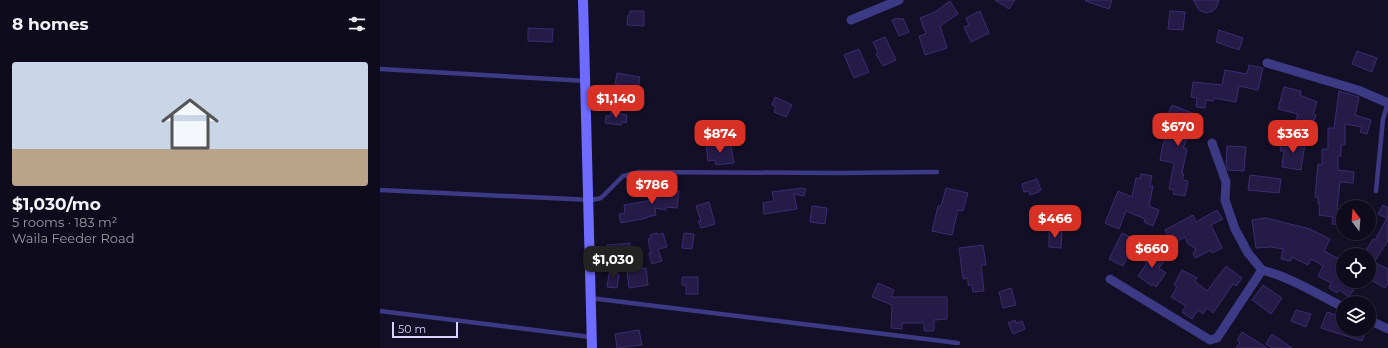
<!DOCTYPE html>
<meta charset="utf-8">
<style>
body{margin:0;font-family:Montserrat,sans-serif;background:#1c1929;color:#f1f3f6;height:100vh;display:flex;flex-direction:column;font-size:15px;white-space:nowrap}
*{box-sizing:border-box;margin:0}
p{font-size:13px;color:#9b9ba3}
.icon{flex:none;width:22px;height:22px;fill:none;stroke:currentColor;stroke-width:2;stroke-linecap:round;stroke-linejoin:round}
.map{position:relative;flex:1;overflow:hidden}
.sheet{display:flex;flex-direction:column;background:#0e0b1c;width:380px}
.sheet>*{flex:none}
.needle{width:26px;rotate:344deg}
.fabs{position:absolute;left:956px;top:200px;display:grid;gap:8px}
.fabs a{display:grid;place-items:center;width:40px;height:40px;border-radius:50%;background:#0e0b1c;box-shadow:0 1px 3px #0004,0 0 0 1px #2e2b3b;font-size:20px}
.scale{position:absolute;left:12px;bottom:10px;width:66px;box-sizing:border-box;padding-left:4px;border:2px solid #d9d4ff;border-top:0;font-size:11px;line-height:14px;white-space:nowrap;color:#d9d4ff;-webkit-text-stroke:3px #130f26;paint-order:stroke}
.price{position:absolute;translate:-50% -34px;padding:0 9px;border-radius:8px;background:#d93025;color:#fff;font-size:13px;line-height:26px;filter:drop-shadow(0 1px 2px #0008)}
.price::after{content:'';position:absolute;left:50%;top:24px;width:12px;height:9px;margin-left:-6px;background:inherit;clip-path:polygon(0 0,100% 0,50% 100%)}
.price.selected{background:#222;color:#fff}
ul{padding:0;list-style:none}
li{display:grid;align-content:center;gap:8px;height:212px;padding:0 12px}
li span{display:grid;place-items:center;height:124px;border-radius:4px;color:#555}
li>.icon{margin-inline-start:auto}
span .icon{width:72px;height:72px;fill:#fffc;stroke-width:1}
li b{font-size:17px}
h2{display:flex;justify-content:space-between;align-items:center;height:48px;padding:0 12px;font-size:17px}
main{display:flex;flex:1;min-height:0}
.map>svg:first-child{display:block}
</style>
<main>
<section class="sheet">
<h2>8 homes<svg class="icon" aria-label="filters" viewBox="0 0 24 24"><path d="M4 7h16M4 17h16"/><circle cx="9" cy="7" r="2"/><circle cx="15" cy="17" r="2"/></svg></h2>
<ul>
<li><span style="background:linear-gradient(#c9d6e8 70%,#b9a48a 0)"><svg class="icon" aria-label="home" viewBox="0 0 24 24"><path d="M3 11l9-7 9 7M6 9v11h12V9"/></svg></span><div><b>$1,030/mo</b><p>5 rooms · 183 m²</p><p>Waila Feeder Road</p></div></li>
</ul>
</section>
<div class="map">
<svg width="1008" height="348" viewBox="0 0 1008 348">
<rect width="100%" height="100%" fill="#130f26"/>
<g fill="#241b47" stroke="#3b2d73">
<path d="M615 0H635L629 9Z"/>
<path d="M706 0H732L729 9 705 1Z"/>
<path d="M813 0H839L836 8 833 11 826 13 819 10Z"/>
<path d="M570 1 578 14 560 26 567 48 545 55 539 36 546 34 540 18 555 12Z"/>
<path d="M250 11H264V26L247 25 248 15H250Z"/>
<path d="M600 11 609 33 591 42 584 27 589 25 586 18Z"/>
<path d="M790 11 805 12 803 30 788 29Z"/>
<path d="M519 18 520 20 523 18 529 32 519 36 512 20Z"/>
<path d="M148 28 173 29 172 42 148 41Z"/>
<path d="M839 30 863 38 859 50 836 42Z"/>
<path d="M505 37 516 60 503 66 496 54 498 53 493 42Z"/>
<path d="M479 49 489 72 474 78 464 55Z"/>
<path d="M977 51 997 58 992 72 972 64Z"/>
<path d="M869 65 883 68 878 90 859 86 856 102 834 98 833 101 826 100 825 108 816 107 817 98 811 97 813 82 842 85 845 70 867 74Z"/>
<path d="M237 73 260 77 258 88 235 84Z"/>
<path d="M904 87 921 91 920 95 937 102 933 114 936 115 932 126 916 120 918 114 898 109Z"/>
<path d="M959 91 979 97 975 115 991 120 987 134 980 132 982 127 965 124V145H961V156H958V170L974 172 973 183 960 182 957 209H963V225L952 224 953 217 939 215 940 204H938V197H935L938 164 942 165V149H948V128H954Z"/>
<path d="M395 97 412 105 406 117 394 112 396 107 392 105Z"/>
<path d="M792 105 817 115 803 148 807 149 802 173 804 174 802 180 808 181 805 196 793 194 794 190 789 189 794 163 780 160 783 144 793 122 786 119Z"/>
<path d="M231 112 247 115 246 123 242 122 241 125 225 123 226 116H230Z"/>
<path d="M902 140 925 143 921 170 902 167 904 151H900Z"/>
<path d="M335 143V148L351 146 354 163 336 165 335 160 328 161 326 144Z"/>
<path d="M847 146 866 147 864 171 848 170 846 165Z"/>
<path d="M761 174 772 176 770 186H773L769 206 779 210 773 226 764 222 765 219 746 211 739 229 725 223 738 191 752 197 756 178 760 179Z"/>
<path d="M870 175 901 179 899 193 868 190Z"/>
<path d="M657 179 661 190 658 191 659 192 650 195 649 191 644 192 642 184Z"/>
<path d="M281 183 296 184 295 191H299L297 208 286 207V210L275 208 276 215 267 217V218L241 223 239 214 245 213 244 205 278 199 279 186H281Z"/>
<path d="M422 188 426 189 424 196 414 194 417 209 384 214 383 203 394 201 392 192Z"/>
<path d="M566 188 588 193 583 211 578 210 572 235 552 231 558 206H561Z"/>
<path d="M329 202 335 224 321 228 318 221H321L316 206Z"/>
<path d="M1003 205 1008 208V241L994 262 1008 269V283L1005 288 989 279V255L985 252 993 239 995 240 1007 218 998 214Z"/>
<path d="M432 206 447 208 445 224 430 222Z"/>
<path d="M837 210 843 219 831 225 842 248 832 253 831 250 815 258 813 253 816 249 808 244 805 237 792 244 785 230 813 215 816 222Z"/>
<path d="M886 218 930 229 950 239 944 251 963 261V281H979L969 297 959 290 957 293 949 288 951 283 938 276 943 266 931 259 928 265 912 257 911 261 901 259 903 249 891 247 876 248 872 220Z"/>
<path d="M669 231H682L681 248 669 247Z"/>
<path d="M277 233 278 235 283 233 287 247 278 249 282 261 272 264 269 253H271L268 239H271L270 235Z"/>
<path d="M304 233 314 234 312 249 302 248Z"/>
<path d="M742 233 756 240 743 266 729 259Z"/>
<path d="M250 243 251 270 247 271 242 244Z"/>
<path d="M242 244 240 260 231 261V259H228L227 245Z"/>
<path d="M603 245 606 265H601L604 291 593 292 592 285H588V278L583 279 579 248Z"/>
<path d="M766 248 784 261 779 268 786 273 776 287 773 284 772 286 758 276 767 263 760 258Z"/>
<path d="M846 266 862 278 856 286 853 284 833 313 827 308 823 314 818 310 812 319 802 312 806 306 791 297 797 287 794 285 802 270 817 278 815 281 827 291Z"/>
<path d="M266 268 268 285 249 288 247 272Z"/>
<path d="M229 273 239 274 237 288 227 287Z"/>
<path d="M302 277H318V294H306V285H302Z"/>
<path d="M498 283 514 290 511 297H567V319L554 320V331H544V323H522V329L511 328 512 305 492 297Z"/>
<path d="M883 285 902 298 891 314 872 300Z"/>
<path d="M631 288 636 305 623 308 619 292Z"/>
<path d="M916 310 931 314 926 327 911 321Z"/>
<path d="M947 312 963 317V329H986L982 341 941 328Z"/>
<path d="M635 320 636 323 642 321 645 329 633 334 628 323Z"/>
<path d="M259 330 262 345 237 348 235 334Z"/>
<path d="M862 332 887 348H856L860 342 857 340Z"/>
<path d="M892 334 912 348H892L886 344Z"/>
</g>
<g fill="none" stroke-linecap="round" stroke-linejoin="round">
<g stroke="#3d3a85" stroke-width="4.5">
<path d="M0 69 206 81"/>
<path d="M0 190 212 200 221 198 243 176 259 172 458 173 557 172"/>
<path d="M996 191 1003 119 1008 103"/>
<path d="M210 298 578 343"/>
<path d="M0 311 211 337"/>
</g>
<g stroke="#3d3a85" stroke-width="9">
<path d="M471 20 519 0"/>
<path d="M887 63 978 90 1008 103"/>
<path d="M832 143 846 182 845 200 855 229 868 253 882 270"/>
<path d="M730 279 830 340 837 338 882 270C910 277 937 294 963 307"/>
<path d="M989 320 1008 329"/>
</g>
<path stroke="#6f6bff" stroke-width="10" d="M203 0 212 348"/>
</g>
</svg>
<div class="fabs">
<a><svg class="needle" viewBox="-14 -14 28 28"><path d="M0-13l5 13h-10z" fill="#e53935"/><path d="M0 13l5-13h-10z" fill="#9b9ba3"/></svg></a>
<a><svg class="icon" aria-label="locate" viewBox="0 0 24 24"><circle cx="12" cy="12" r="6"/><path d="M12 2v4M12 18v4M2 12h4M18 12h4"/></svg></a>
<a><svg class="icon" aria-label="layers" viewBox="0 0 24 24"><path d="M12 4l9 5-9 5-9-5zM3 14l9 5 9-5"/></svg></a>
</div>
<div class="scale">50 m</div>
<b class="price" style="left:236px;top:119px">$1,140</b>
<b class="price" style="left:798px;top:147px">$670</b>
<b class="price" style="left:340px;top:154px">$874</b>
<b class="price" style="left:913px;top:154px">$363</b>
<b class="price" style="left:272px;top:205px">$786</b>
<b class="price" style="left:675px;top:239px">$466</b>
<b class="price" style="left:772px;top:269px">$660</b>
<b class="price selected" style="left:233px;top:280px">$1,030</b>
</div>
</main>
